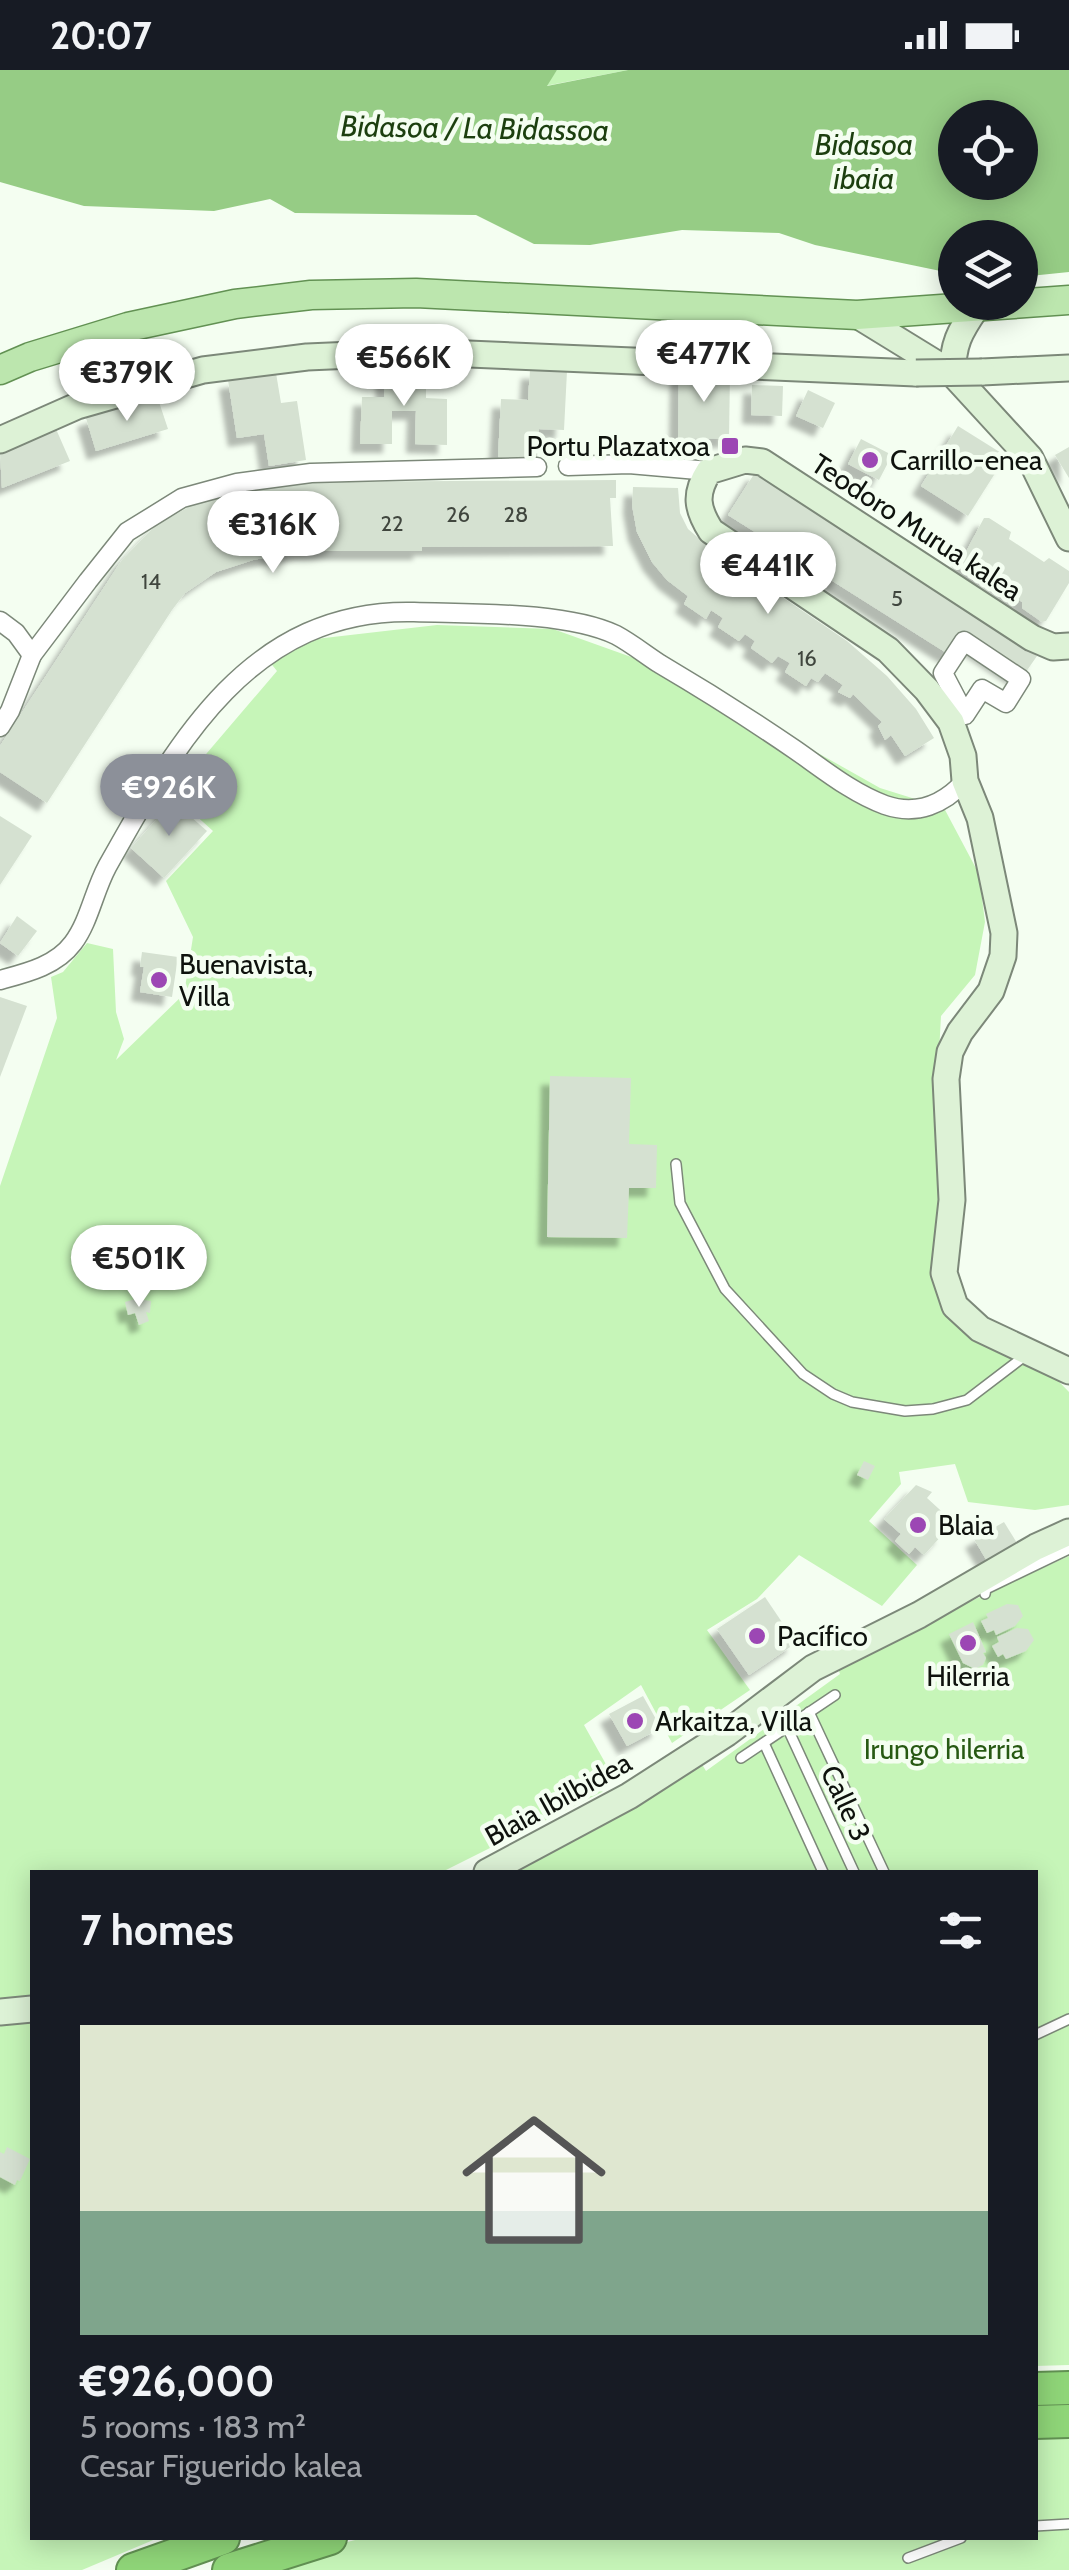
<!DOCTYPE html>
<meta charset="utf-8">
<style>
body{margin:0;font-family:Cabin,sans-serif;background:#20242c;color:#f1f3f6;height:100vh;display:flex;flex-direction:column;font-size:38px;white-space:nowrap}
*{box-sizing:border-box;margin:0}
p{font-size:32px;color:#9ea1a6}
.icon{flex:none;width:55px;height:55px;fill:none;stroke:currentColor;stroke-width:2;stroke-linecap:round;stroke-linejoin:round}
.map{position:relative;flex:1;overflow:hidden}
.sheet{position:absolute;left:30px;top:1800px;width:1008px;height:670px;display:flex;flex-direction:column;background:#171b24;border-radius:0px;box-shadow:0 5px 25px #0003}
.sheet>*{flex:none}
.controls{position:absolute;left:938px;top:30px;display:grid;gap:20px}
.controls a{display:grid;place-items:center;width:100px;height:100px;border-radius:50%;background:#171b24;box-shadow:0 5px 25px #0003;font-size:50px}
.price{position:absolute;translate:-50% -85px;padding:0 22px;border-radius:35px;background:#fff;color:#222;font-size:32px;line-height:65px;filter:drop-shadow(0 2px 5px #0008)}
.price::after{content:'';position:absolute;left:50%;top:60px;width:30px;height:22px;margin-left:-15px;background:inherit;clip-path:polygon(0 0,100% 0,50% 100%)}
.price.on{background:#8c9099;color:#fff}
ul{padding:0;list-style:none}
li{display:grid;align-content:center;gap:20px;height:530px;padding:0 50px}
li span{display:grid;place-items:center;height:310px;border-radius:0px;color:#555}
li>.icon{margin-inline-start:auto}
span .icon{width:180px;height:180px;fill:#fffc;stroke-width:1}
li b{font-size:42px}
h2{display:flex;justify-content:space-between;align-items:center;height:120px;padding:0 50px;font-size:42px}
.status{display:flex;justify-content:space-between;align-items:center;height:70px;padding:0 50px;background:#171b24;direction:ltr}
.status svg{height:28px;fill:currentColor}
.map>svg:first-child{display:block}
</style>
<div class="status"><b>20:07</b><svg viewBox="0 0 49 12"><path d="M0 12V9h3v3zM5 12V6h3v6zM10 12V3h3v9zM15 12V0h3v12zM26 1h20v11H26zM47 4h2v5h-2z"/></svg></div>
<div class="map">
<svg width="1069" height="2500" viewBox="0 0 1069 2500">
<defs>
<filter id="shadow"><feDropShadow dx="-9" dy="9" stdDeviation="2.5" flood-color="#0004"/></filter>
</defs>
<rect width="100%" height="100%" fill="#f4fef1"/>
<g fill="#c6f5b8">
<path d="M557 0H628L545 16Z"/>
<path d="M437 555 553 559 676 603 880 718 944 738 979 804 985 852 975 905 941 946 937 1020 943 1223 1034 1286 1069 1322V1435L1035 1440 968 1432 955 1394 899 1402 901 1414 869 1451 917 1495 882 1536 799 1485 757 1529 707 1560 750 1620 672 1673 641 1615 584 1655 612 1705 602 1722 442 1802H32V2468H158L82 2500H0V1116L57 948 51 907 63 902 87 873 113 879 116 942 124 969 116 990 184 924 193 867 166 811 213 761 172 724 277 601 269 591 307 570Z"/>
<path d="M1069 1486V2295L1035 2296V1802H485L700 1691 706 1701 840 1604 836 1593Z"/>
<path d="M1035 2360H1069V2500H250L280 2489 363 2468H1035Z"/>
</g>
<path fill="#96cc85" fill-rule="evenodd" d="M0 0H557L547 16 628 0H1069V202L1020 207V168H955V204L815 175 779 163 682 160 590 175 534 174 476 145 295 143 270 129 214 141 84 136 0 112ZM955 48H1020V112H955Z"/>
<g fill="#d5e1d1" filter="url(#shadow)">
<path d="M385 296 426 297V328L447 329V375L415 374 416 341H392V374H360L362 327H384Z"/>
<path d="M530 300 567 301 564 360 539 359 537 389 498 387 501 329 528 330Z"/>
<path d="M679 301 730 302 729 369 678 368Z"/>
<path d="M276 303 281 333 297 331 306 390 269 396 264 364 237 368 228 310Z"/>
<path d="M752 315 783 316 782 346 751 345Z"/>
<path d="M808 320 835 333 823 358 796 346Z"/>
<path d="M157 326 168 359 96 381 86 348Z"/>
<path d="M958 356 1006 386 968 446 921 416Z"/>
<path d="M56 359 70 391 2 418 0 383Z"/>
<path d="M861 369 892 385 879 410 848 394Z"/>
<path d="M1069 377V408L1055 385Z"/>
<path d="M756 401 1037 586 1021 609 964 571 953 587 728 445Z"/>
<path d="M616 410V428H610L613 476 422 477V481H305L253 490 216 502 185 523 172 540 47 733 0 702V676L122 490 156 455 196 433 243 419 305 412Z"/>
<path d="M633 417 678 418 680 443 688 459 710 478 847 571 887 606 916 639 934 668 905 686 891 665 885 670 878 656 882 652 853 624 850 628 838 622 843 615 825 603 818 612 811 608 806 616 785 602 790 593 778 586 772 593 751 578 755 571 745 564 739 571 718 557 723 548 711 540 706 549 684 534 688 526 667 510 652 492 637 462 632 435Z"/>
<path d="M984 448H989L1011 462 1009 469 1044 492 1049 488 1069 501V513L1046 551 1042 552 1022 538V532L988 507 983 510 962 496 961 491Z"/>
<path d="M173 731 207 761 164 808 131 778Z"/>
<path d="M0 746 32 766 0 815Z"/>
<path d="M17 846 37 861 18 886 0 873Z"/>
<path d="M142 882 178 887 172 927 140 922 144 897H140Z"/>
<path d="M0 927 27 936 0 1007Z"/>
<path d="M550 1006 631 1008 629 1074 657 1075 656 1118H629L627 1168 547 1167Z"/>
<path d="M135 1229 151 1231 150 1243 146 1242 149 1251 139 1255 135 1243 128 1245 125 1232Z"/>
<path d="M864 1391 875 1396 868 1410 857 1405Z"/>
<path d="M916 1415 932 1422 927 1428 950 1449 940 1460 944 1463 924 1485 915 1477 909 1484 895 1471 901 1464 884 1449Z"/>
<path d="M1004 1452 1017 1473 987 1491 974 1469Z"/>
<path d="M765 1527 796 1573 749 1605 717 1559Z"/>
<path d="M1007 1534 1018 1535 1023 1546 1015 1556 996 1565 994 1560 987 1563 981 1551 988 1548 986 1544Z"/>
<path d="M973 1552 986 1582 983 1583 986 1588 983 1595 975 1599 963 1593 949 1564Z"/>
<path d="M1017 1558 1028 1559 1034 1570 1026 1581 1006 1589 1003 1584 998 1587 992 1576 999 1572 997 1567Z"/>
<path d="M643 1626 661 1658 627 1676 609 1644Z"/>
<path d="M7 2077 30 2089 20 2111 17 2110 15 2115 0 2107V2082L4 2084Z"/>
</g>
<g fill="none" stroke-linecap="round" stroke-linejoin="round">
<g stroke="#7c8879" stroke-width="12">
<g id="lane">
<path d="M676 1094 680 1133 725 1219 803 1304 833 1324 852 1332 905 1341 933 1339 967 1330 1026 1285"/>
<path d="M985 1524 986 1519 1069 1479"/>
<path d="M775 1631 854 1802"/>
<path d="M809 1642 884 1802"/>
<path d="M764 1673 823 1802"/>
<path d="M741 1688 835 1625"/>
<path d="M1035 1965 1069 1949"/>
<path d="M1035 2456 1069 2454"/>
<path d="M908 2488 961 2468"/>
</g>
</g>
<g stroke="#7c8879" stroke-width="21">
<g id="street">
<path d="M568 396 629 394 709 401"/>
<path d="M0 551 16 563 32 585"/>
<path d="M964 571 1021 609 1006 633 982 619 965 645 943 603Z"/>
<path d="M0 657 10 641 32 585 88 511 127 462 182 428 237 413 311 403 537 397"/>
<path d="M0 910C26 903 56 896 73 873 89 852 94 821 107 797 176 673 251 538 414 542 470 544 565 541 616 565 631 573 646 585 660 594 706 621 750 649 794 679 823 699 852 723 885 735 917 746 944 734 965 711"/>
</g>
</g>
<g stroke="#7c8879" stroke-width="29">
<g id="secondary">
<path d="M857 245 953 304 1030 388 1069 468"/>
<path d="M982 302 1069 298"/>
<path d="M953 304C952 275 960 261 976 238"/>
<path d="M0 370 77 336 203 300 307 287 422 282 916 303"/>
<path d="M1069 576 1053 577 1032 568 762 392 745 390 709 401C694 424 697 439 711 461L888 580 927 620 951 652 963 686 965 711 980 748 1004 863 1003 886 991 921 960 962 950 982 946 1009 952 1130 944 1203 955 1236 980 1259 1069 1301"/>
<path d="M487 1802 629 1726 727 1663 813 1598 919 1545 1036 1477 1069 1462"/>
<path d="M0 1942 32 1939"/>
</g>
</g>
<g stroke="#629153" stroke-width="31">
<path id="primary" d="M0 300 30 287 128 257 235 234 311 225 416 223 857 245 1069 230"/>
</g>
<g stroke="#629153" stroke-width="36">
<g id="highway">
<path d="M1035 2319 1069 2318"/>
<path d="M1035 2352 1069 2351"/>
<path d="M133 2500 223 2468"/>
<path d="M229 2500 330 2468"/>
</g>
</g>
<use href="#lane" stroke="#fff" stroke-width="9"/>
<use href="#street" stroke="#fff" stroke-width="18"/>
<use href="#secondary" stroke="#ddf2d6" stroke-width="25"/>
<use href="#primary" stroke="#bce6ae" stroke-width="28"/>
<use href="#highway" stroke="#8fd578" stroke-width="32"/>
<g stroke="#7c8879" stroke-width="29" stroke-linecap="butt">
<path id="secondary-bridge" d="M916 303 982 302"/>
</g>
<use href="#secondary-bridge" stroke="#ddf2d6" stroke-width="25"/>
</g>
<g fill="#9c47b4" stroke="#f4fef1" stroke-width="4">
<rect x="720" y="366" width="20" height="20" rx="5"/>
<circle cx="870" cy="390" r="10"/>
<circle cx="159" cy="910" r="10"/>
<circle cx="918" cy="1455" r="10"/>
<circle cx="757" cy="1566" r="10"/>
<circle cx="968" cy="1573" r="10"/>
<circle cx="635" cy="1651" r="10"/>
</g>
<g text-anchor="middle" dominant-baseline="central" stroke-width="9" stroke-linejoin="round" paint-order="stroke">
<g font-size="22" fill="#40463e">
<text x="458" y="444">26</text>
<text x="516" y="444">28</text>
<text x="392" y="453">22</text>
<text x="151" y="511">14</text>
<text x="897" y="528">5</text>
<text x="807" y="588">16</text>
</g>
<g font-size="28" fill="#0e120d" stroke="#f4fef1" text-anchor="start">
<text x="710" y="376" text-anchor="end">Portu Plazatxoa</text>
<text x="890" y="390">Carrillo-enea</text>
<text x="179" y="894">Buenavista,<tspan x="179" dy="32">Villa</tspan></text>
<text x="938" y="1455">Blaia</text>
<text x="777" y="1566">Pacífico</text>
<text x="968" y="1606" text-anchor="middle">Hilerria</text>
<text x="655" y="1651">Arkaitza, Villa</text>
</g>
<g font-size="28" fill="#0e120d" stroke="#f4fef1">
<text transform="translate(917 457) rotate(33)">Teodoro Murua kalea</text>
<text transform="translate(558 1729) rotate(-29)">Blaia Ibilbidea</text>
<text transform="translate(846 1733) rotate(65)">Calle 3</text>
</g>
<g font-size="28" fill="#275913" stroke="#f4fef1">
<text x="944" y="1679">Irungo hilerria</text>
</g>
<g font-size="30" font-style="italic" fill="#1c3f0f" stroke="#f4fef1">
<text transform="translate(475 58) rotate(1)">Bidasoa / La Bidassoa</text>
<text x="864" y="74">Bidasoa<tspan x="864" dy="34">ibaia</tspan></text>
</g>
</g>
</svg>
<div class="controls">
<a><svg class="icon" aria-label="locate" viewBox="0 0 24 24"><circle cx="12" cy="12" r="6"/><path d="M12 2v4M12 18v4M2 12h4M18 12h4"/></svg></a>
<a><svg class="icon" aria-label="layers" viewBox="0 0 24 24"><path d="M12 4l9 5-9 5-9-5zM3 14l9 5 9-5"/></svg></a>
</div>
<b class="price" style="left:704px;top:335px">€477K</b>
<b class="price" style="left:404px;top:339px">€566K</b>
<b class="price" style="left:127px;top:354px">€379K</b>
<b class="price" style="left:273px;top:506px">€316K</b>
<b class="price" style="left:768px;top:547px">€441K</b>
<b class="price on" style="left:169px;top:769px">€926K</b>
<b class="price" style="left:139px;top:1240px">€501K</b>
<section class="sheet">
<h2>7 homes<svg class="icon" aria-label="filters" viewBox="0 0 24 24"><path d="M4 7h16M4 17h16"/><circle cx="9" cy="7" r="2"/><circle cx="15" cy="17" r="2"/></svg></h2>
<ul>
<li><span style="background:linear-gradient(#dfe7d0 60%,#7fa58c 0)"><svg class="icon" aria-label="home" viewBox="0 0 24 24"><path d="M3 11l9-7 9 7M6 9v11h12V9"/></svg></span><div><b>€926,000</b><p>5 rooms · 183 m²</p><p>Cesar Figuerido kalea</p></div></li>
</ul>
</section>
</div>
